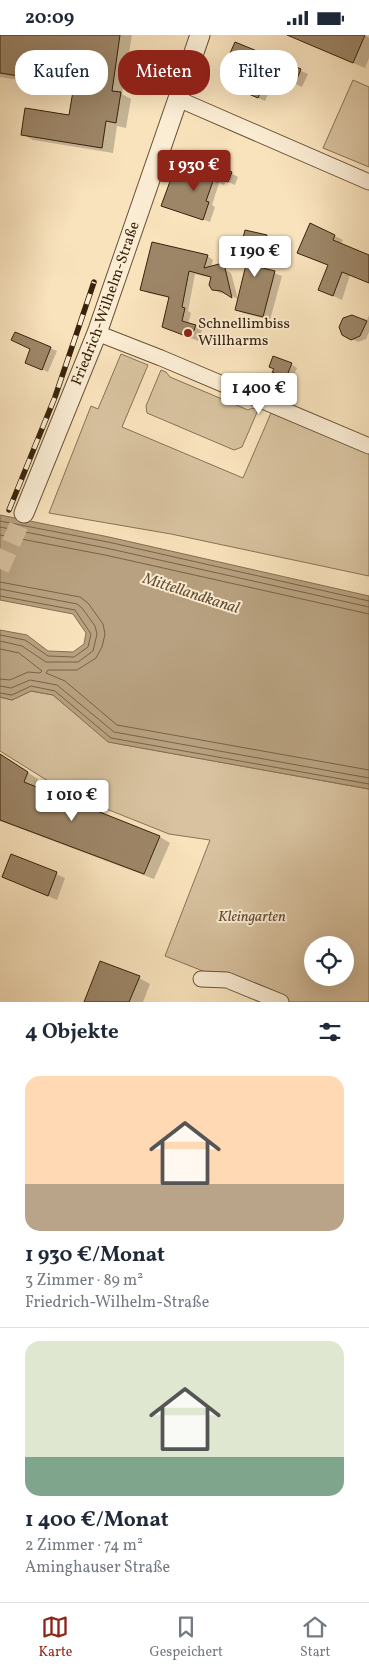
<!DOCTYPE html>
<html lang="de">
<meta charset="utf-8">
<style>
body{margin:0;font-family:Vollkorn,serif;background:#f2f2f3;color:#1f2937;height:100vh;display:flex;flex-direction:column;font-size:19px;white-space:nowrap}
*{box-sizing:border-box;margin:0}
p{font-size:16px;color:#747a83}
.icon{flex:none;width:28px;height:28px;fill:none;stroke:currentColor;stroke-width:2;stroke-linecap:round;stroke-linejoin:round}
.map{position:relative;height:967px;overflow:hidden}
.panel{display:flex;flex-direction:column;background:#fff;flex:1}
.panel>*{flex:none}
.guide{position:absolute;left:15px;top:15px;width:340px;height:45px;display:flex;gap:10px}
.fabs{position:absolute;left:304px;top:901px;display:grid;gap:10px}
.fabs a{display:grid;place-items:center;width:50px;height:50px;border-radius:50%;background:#fff;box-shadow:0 5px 20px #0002;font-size:25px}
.price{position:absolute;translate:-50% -42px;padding:0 11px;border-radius:5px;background:#fff;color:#222;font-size:16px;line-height:32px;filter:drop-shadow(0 1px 2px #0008)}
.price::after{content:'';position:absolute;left:50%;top:30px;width:15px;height:11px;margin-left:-8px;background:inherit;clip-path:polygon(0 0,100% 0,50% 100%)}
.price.on{background:#8f2418;color:#fff}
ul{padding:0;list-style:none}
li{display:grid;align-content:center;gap:10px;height:265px;padding:0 25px}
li+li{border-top:1px solid #e0e1e3}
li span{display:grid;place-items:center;height:155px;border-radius:15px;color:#555}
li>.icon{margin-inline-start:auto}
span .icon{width:90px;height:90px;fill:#fffc;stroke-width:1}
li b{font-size:21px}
h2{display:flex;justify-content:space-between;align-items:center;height:60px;padding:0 25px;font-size:21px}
.tag{padding:0 18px;border-radius:20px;background:#fff;box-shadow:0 5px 20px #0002;font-size:18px;line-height:45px}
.tag.on{background:#8f2418;color:#fff}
.status{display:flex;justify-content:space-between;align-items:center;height:35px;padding:0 25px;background:#fff;direction:ltr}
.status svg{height:14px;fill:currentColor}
.dock{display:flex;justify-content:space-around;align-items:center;height:70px;border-top:1px solid #e0e1e3;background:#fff;font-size:14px;color:#747a83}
.dock a{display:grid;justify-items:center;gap:2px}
.dock .on{color:#8f2418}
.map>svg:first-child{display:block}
</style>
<div class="status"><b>20:09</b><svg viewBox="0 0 49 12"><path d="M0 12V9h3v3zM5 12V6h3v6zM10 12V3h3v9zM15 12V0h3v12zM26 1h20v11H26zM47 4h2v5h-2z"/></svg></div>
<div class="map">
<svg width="369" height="967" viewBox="0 0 369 967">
<rect width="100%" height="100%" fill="#f9e3bd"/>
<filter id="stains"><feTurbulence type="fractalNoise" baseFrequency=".004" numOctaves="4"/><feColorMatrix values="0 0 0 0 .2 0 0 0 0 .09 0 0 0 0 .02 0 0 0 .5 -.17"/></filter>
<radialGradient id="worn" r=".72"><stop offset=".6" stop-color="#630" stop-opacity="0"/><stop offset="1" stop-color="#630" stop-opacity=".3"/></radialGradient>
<g fill="#d8c29f" stroke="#887255" fill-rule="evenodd">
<path d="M353 45 369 52V132L323 113Z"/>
<path d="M121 319 148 330 122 392 243 443 271 378 369 419V541L171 499 49 478 91 371 98 374Z"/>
<path d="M161 335 166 337 170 342 248 375 252 373 258 375 242 412 234 415 147 378 146 371Z"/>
<path d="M31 656 53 660 109 707 369 754V967H281L165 921 210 805 169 799 69 759 0 716V662L12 665ZM312 910H345V942H312Z"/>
</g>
<path fill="#b8a180" stroke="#856e51" d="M0 480 109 502 369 561V754L108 707 53 660 31 656 12 665 0 662V595L27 600 48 616 73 617 84 609 86 598 73 579 0 565Z"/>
<g fill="#0003">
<path d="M0 0H132L122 59 131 64 126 93 117 91 113 118 33 105 22 99 70 82 75 54 0 42Z"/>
<path d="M300 0H364L369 3V23L365 33 310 10 299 4Z"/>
<path d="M236 8 308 39 302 52 276 40 265 66 243 56 247 46Z"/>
<path d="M231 138 238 142 235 150 226 146 224 150 219 148 212 170 215 172 210 187 163 170 195 150Z"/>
<path d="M335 201 343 205 341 209 369 221V248L350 240 342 265 320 255 329 231 307 222Z"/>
<path d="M266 202 273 206 266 235 282 241 270 285 243 278 236 274 251 211 244 207Z"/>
<path d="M207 221 213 225 211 233 218 231 231 238 238 264 228 259 220 258 213 254 212 243 195 239 188 276 191 278 188 289 202 295 198 306 163 291 170 263 148 258 142 254Z"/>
<path d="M369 280V297L366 304 358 307 350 303 363 283 367 285Z"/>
<path d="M15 298 57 316 48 337 32 330 31 314Z"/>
<path d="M291 329 297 333 292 345 280 340Z"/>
<path d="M0 720 38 744 34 752 160 802 170 808 154 844 0 786Z"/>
<path d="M12 820 65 843 57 865 4 842Z"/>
<path d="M139 943 150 949 143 967H85Z"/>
</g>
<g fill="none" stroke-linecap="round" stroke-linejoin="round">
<g stroke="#786246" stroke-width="1">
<path d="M0 486 108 507 369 566"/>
<path d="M0 492 106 513 369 572"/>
<path d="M0 500 105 520 369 579"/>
<path d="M0 547 80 562 88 568 103 589 105 599 102 612 96 623 77 635H48L46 638 65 646 117 690 369 735"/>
<path d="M0 554 77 569 82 573 95 591 97 599 93 616 78 627H46L22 611 0 606"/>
<path d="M0 561 75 575 91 599 88 612 74 622 48 621 25 605 0 600"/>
<path d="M0 614 19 618 42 636 40 638 28 637 10 645 0 644"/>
<path d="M0 651 11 653 30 645 57 650 114 697 369 743"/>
<path d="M0 658 12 660 31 651 55 656 111 703 369 749"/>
</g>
</g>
<g fill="#9d8668" stroke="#39220b">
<path d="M0 0H120L112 56 121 57 116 88 106 86 102 113 21 100 25 73 69 80 74 50 0 38Z"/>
<path d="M287 0H365L353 28Z"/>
<path d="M235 7 301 34 295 49 269 38 258 63 242 56 246 46 222 36Z"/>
<path d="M202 127 232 137 228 147 219 144 218 147 213 146 206 166 209 167 203 185 161 171 172 141 195 149Z"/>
<path d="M310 188 335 200 333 205 369 220V248L342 237 333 261 318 255 328 230 297 218Z"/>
<path d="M245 195 267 200 259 232 275 236 263 282 235 275 251 209 242 207Z"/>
<path d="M152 207 208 220 204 233 219 229 225 233 232 263 221 256 212 255 209 250 211 242 189 236 182 272 185 273 182 286 196 290 191 303 162 292 169 262 140 255Z"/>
<path d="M352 280 367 286 360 301 351 305 342 300 339 292 343 283Z"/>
<path d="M15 297 51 312 42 335 25 328 30 314 11 305Z"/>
<path d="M273 321 292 328 286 343 272 337 274 334 269 332Z"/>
<path d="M0 719 28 737 24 747 160 801 144 839 0 785Z"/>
<path d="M11 819 57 837 48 861 2 842Z"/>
<path d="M100 926 140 941 129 967H84Z"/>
</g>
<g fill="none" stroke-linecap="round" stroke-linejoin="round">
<path stroke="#d3bc99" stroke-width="19" stroke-dasharray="19 9" stroke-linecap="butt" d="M0 534 24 478"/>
<g stroke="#695238" stroke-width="17">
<g id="minor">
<path d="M178 64 369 147"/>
<path d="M97 298 161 323 369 411"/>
<path d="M201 944 227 945 281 967"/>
</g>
</g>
<g stroke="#695238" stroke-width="21">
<g id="tertiary">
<path id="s1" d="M24 478 97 298 200 0"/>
</g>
</g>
<use href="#minor" stroke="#fbedd4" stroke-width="15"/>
<use href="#tertiary" stroke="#fbedd4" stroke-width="19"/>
<g stroke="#39220b" stroke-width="5.5">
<path id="rail" d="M9 475 55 362 94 247"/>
</g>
<use href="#rail" stroke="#fbedd4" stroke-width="4" stroke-dasharray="11" stroke-linecap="butt"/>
</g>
<circle fill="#8f2418" stroke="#fbedd4" stroke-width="2" cx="188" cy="298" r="5"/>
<g text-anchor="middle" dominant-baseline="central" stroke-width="4" stroke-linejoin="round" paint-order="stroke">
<g font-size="15" fill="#39220b" stroke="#fbedd4">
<text stroke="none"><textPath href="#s1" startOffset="225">Friedrich-Wilhelm-Straße</textPath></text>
</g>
<g font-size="15" fill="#39220b" stroke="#fbedd4" text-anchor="start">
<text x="198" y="289">Schnellimbiss<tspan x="198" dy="17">Willharms</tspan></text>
</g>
<g font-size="15" font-style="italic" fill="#614a30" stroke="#fbedd4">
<text x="252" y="882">Kleingarten</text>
</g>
<g font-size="16" font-style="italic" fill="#654e34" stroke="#fbedd4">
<text transform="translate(191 559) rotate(18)">Mittellandkanal</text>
</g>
</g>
<rect width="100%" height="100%" filter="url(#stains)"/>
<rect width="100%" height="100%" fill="url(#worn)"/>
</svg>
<div class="fabs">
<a><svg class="icon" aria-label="locate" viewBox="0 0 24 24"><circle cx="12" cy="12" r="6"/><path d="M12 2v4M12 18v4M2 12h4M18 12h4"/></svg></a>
</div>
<b class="price on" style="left:194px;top:157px">1 930 €</b>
<b class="price" style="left:255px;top:243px">1 190 €</b>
<b class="price" style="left:259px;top:380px">1 400 €</b>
<b class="price" style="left:72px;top:787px">1 010 €</b>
<div class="guide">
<a class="tag">Kaufen</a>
<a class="tag on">Mieten</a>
<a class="tag">Filter</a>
</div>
</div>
<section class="panel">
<h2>4 Objekte<svg class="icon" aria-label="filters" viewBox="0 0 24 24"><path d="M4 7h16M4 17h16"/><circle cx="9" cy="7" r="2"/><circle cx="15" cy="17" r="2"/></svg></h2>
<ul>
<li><span style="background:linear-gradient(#ffd9b3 70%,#b9a48a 0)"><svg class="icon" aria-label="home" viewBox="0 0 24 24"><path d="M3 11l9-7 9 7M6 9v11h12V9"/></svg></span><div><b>1 930 €/Monat</b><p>3 Zimmer · 89 m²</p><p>Friedrich-Wilhelm-Straße</p></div></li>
<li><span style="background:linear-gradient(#dfe7d0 75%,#7fa58c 0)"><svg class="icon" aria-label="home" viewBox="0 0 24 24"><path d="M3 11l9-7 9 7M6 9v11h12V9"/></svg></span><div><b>1 400 €/Monat</b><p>2 Zimmer · 74 m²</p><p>Aminghauser Straße</p></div></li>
</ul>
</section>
<nav class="dock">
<a class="on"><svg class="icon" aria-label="map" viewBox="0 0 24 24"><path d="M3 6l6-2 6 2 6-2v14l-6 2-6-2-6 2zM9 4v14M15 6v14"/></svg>Karte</a>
<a><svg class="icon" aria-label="saved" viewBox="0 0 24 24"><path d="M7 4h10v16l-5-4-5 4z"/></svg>Gespeichert</a>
<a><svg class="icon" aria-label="home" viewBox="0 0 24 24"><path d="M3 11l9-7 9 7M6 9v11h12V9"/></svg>Start</a>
</nav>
